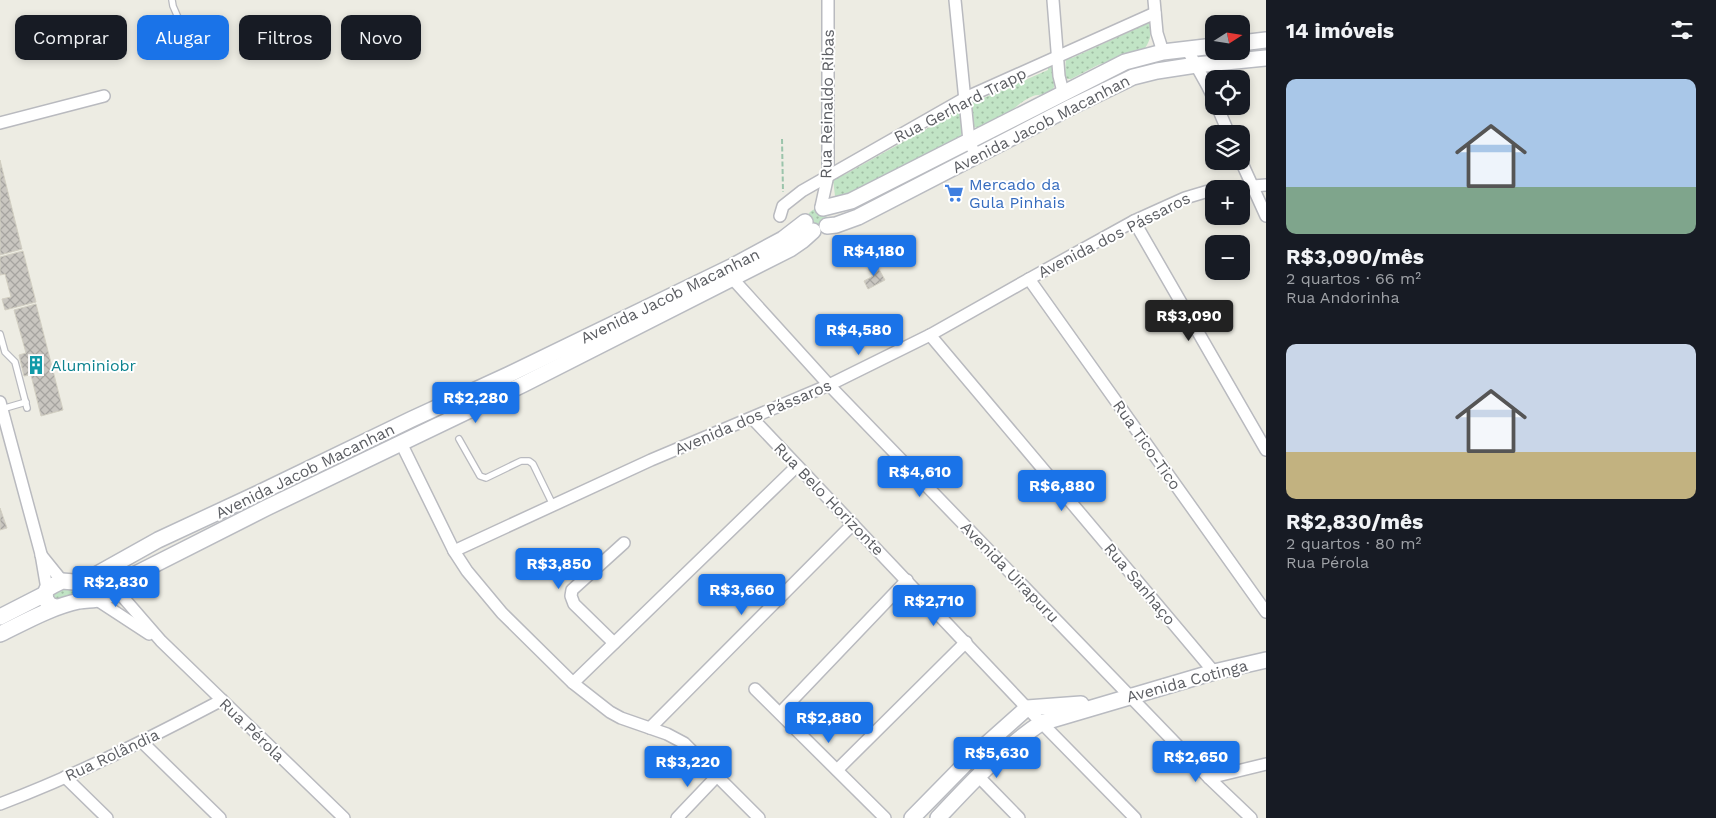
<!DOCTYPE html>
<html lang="pt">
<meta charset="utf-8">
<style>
body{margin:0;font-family:"Work Sans",sans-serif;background:#242831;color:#f1f3f6;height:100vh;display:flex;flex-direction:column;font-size:19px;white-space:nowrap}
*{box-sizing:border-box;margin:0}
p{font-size:16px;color:#9ea1a6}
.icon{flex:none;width:28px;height:28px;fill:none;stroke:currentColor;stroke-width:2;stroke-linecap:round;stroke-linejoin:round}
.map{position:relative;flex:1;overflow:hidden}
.sheet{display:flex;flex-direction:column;background:#171b24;width:450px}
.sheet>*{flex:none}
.guide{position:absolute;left:15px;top:15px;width:475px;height:45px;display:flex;gap:10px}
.needle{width:32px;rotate:78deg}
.buttons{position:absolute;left:1205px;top:15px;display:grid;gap:10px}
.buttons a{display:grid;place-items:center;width:45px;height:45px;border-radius:10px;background:#171b24;box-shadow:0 2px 8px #0003;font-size:25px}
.price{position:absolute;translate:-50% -42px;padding:0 11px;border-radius:5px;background:#1a73e8;color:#fff;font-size:16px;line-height:32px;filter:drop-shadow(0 1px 2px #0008)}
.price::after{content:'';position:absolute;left:50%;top:30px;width:15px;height:11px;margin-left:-8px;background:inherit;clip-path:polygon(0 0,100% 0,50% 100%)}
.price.selected{background:#222;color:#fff}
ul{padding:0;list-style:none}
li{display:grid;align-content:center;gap:10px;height:265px;padding:0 20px}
li span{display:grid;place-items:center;height:155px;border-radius:10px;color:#555}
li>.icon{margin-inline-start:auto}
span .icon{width:90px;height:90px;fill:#fffc;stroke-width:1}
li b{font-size:21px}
h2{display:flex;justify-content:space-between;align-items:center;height:60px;padding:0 20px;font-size:21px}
.chip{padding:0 18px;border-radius:10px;background:#171b24;box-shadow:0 2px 8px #0003;font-size:18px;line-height:45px}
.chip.selected{background:#1a73e8;color:#fff}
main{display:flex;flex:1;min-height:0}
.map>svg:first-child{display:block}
</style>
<main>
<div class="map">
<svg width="1266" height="818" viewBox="0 0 1266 818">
<defs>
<pattern id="grass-dots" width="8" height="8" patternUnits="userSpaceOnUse" patternTransform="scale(1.25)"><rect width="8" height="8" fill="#c1e4c5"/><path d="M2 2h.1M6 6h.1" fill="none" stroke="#a0bca4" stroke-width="1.8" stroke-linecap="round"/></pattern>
<pattern id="building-cross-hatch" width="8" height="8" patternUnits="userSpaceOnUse" patternTransform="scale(1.25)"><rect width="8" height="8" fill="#c9c6c0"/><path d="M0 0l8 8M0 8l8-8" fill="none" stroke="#a6a4a0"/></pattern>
</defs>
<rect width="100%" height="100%" fill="#edece3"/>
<g fill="url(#grass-dots)">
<path d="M1145 20 1149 22C1152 31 1151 40 1145 48L1098 65 1071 79H1068L1065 77 1066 56 1067 55 1072 58 1142 26Z"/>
<path d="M1048 63 1052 64C1055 69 1056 81 1054 87 1051 95 1039 94 1033 96 1023 100 1016 107 1007 114 999 120 988 124 979 128L973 127 970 102 974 96 979 100 1048 70Z"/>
<path d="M956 106 960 110 962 133 960 137 848 197 838 199 835 196 833 179 838 172 844 175 953 114Z"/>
<circle cx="817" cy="219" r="10"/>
<path d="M101 579 106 581 109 585 108 591 82 592 57 600 53 595 54 590Z"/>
</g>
<g fill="url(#building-cross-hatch)" stroke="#d2cfc2">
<path d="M0 160 22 249 0 255Z"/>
<path d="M862 237 866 244 862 246 870 261 859 266 852 250 848 252 845 245Z"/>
<path d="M23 251 36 302 5 310 2 299 11 297 5 274 0 275V257Z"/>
<path d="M876 264 885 280 868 289 864 281 873 276 868 269Z"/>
<path d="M36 304 63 410 41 416 31 375 24 376 19 355 26 353 14 310Z"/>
<path d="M0 508 7 528 0 530Z"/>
</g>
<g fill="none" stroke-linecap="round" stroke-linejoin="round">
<g stroke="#b9babf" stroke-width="8">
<g id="lane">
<path d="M172 0 173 6 180 22 210 32"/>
<path d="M0 334 5 352 15 362 27 408"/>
<path d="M2 409 26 402"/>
<path d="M459 439 480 476 486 478 521 461H529L533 464 553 505"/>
</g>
</g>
<g stroke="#b9babf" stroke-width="14">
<g id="street">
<path d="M955 0 969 141 976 156"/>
<path d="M1053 0 1059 76 1063 92"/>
<path d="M1154 0 1157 33 1163 52"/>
<path d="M1187 49 1207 85 1214 99"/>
<path d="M1217 106 1229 134"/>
<path d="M0 123 104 96"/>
<path d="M1241 161 1266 216"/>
<path d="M821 207 828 175V0"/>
<path d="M780 216 783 206 802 191 965 98 1155 13"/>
<path d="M1134 221 1266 450"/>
<path d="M732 278 829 385 1209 778 1251 818"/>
<path d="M1029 279 1266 612"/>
<path d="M930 335 1214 672"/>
<path d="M0 402 41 554 47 589"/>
<path d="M752 418 1027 708 1135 818"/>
<path d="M401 443 454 551 467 571 502 613 573 683 610 712 621 718 667 734 684 743 759 818"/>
<path d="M454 551 651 460 829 385 930 335 1029 279 1134 221 1185 198 1215 189 1266 185"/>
<path d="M41 555 62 581"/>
<path d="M115 588 161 641 344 818"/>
<path d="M97 600 149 634"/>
<path d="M614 643 574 604 571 596 572 590 624 543"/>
<path d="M573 683 797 466"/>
<path d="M755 689 885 818"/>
<path d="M780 713 907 580"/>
<path d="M650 728 853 524"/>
<path d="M142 742 220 818"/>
<path d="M837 770 966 642"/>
<path d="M978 776 1019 818"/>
<path d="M65 777 107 818"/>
<path d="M1209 778 1266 764"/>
<path d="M0 804C77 775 150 738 222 700"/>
<path d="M677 818 717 776"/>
</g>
</g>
<g stroke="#b9bbc1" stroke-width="18">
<g id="secondary">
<path d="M1241 43 1266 40"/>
<path d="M823 208 851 201 1125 62 1163 52 1214 46"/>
<path d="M827 226 836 225 858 217 1071 107 1133 77 1157 71 1196 65 1266 58"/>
<path d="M116 584 266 508 524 384 790 249 803 240 813 231"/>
<path d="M56 607 50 605 46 600 45 594 47 589 54 585 62 581 74 582 90 578 158 540 259 493 412 419 508 375 733 266 783 239 805 222"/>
<path d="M0 617 45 594"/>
<path d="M0 634C25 622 51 607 79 601 90 599 103 601 112 593 118 587 115 582 112 576"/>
<path d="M912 818 972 757 1027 708 1081 704"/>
<path d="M938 818C970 784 1002 749 1041 723L1214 672 1266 660"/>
</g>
</g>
<path stroke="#9bc4ab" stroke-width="2" stroke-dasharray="5 2.5" stroke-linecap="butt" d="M782 139 783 192"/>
<use href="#lane" stroke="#fff" stroke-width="5.5"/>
<use href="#street" stroke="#fff" stroke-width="11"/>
<use href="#secondary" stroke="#fff" stroke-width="15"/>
</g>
<defs>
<g id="supermarket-bare" transform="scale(1.5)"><path d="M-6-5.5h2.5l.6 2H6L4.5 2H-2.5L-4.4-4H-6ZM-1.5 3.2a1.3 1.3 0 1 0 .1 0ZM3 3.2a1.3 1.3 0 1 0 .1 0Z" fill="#3f7fe0" stroke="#fff" stroke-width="2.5" paint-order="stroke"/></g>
<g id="building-bare" transform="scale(1.5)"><path d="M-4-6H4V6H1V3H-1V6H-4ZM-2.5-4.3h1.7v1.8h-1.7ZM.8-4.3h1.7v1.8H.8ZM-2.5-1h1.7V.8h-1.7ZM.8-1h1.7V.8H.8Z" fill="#0f9aa8" stroke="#fff" stroke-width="2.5" paint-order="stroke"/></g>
</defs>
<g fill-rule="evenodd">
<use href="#supermarket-bare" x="954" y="193"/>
<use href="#building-bare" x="36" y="365"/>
</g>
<g text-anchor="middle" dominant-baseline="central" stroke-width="4" stroke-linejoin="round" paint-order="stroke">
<g font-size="16" fill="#5c5e63" stroke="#fff">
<text transform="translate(827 104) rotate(-89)">Rua Reinaldo Ribas</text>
<text transform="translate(960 105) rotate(-27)">Rua Gerhard Trapp</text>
<text transform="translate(1041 124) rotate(-27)">Avenida Jacob Macanhan</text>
<text transform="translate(1114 235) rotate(-27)">Avenida dos Pássaros</text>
<text transform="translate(670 296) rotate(-26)">Avenida Jacob Macanhan</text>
<text transform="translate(753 417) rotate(-23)">Avenida dos Pássaros</text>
<text transform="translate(1147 445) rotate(55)">Rua Tico-Tico</text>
<text transform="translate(305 471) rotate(-26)">Avenida Jacob Macanhan</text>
<text transform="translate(829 499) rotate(46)">Rua Belo Horizonte</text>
<text transform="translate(1010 572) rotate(46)">Avenida Uirapuru</text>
<text transform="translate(1140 584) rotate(50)">Rua Sanhaço</text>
<text transform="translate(1187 681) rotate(-15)">Avenida Cotinga</text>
<text transform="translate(252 730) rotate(44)">Rua Pérola</text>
<text transform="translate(112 755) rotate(-25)">Rua Rolândia</text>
</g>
<g font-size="16" fill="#366cbe" stroke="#fff" text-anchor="start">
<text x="969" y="184">Mercado da<tspan x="969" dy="18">Gula Pinhais</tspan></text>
</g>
<g font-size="16" fill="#0d838f" stroke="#fff" text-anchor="start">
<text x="51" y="365">Aluminiobr</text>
</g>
</g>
</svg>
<div class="buttons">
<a><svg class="needle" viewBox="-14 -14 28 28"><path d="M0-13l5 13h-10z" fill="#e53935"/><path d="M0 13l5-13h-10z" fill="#9ea1a6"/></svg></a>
<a><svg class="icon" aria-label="locate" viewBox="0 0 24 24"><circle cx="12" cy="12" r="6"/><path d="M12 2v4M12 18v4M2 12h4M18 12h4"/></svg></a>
<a><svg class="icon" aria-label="layers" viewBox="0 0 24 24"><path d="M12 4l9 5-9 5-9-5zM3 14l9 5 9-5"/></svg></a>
<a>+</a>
<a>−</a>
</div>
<b class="price" style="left:874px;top:277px">R$4,180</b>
<b class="price selected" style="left:1189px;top:342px">R$3,090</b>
<b class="price" style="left:859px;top:356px">R$4,580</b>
<b class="price" style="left:476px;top:424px">R$2,280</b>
<b class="price" style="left:920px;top:498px">R$4,610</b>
<b class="price" style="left:1062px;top:512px">R$6,880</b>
<b class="price" style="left:559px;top:590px">R$3,850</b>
<b class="price" style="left:116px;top:608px">R$2,830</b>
<b class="price" style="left:742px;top:616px">R$3,660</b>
<b class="price" style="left:934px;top:627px">R$2,710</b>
<b class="price" style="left:829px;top:744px">R$2,880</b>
<b class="price" style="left:997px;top:779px">R$5,630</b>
<b class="price" style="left:1196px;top:783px">R$2,650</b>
<b class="price" style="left:688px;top:788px">R$3,220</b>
<div class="guide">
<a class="chip">Comprar</a>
<a class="chip selected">Alugar</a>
<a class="chip">Filtros</a>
<a class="chip">Novo</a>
</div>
</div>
<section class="sheet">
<h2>14 imóveis<svg class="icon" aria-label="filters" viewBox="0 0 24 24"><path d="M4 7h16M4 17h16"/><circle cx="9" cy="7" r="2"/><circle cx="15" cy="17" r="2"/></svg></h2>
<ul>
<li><span style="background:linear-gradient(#a9c7e8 70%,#7fa58c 0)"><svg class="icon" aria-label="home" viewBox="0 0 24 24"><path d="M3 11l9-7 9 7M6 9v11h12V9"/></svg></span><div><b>R$3,090/mês</b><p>2 quartos · 66 m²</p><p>Rua Andorinha</p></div></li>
<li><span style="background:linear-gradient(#c9d6e8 70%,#c2b280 0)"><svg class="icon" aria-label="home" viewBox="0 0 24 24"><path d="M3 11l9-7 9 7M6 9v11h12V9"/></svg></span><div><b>R$2,830/mês</b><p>2 quartos · 80 m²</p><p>Rua Pérola</p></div></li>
</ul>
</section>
</main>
